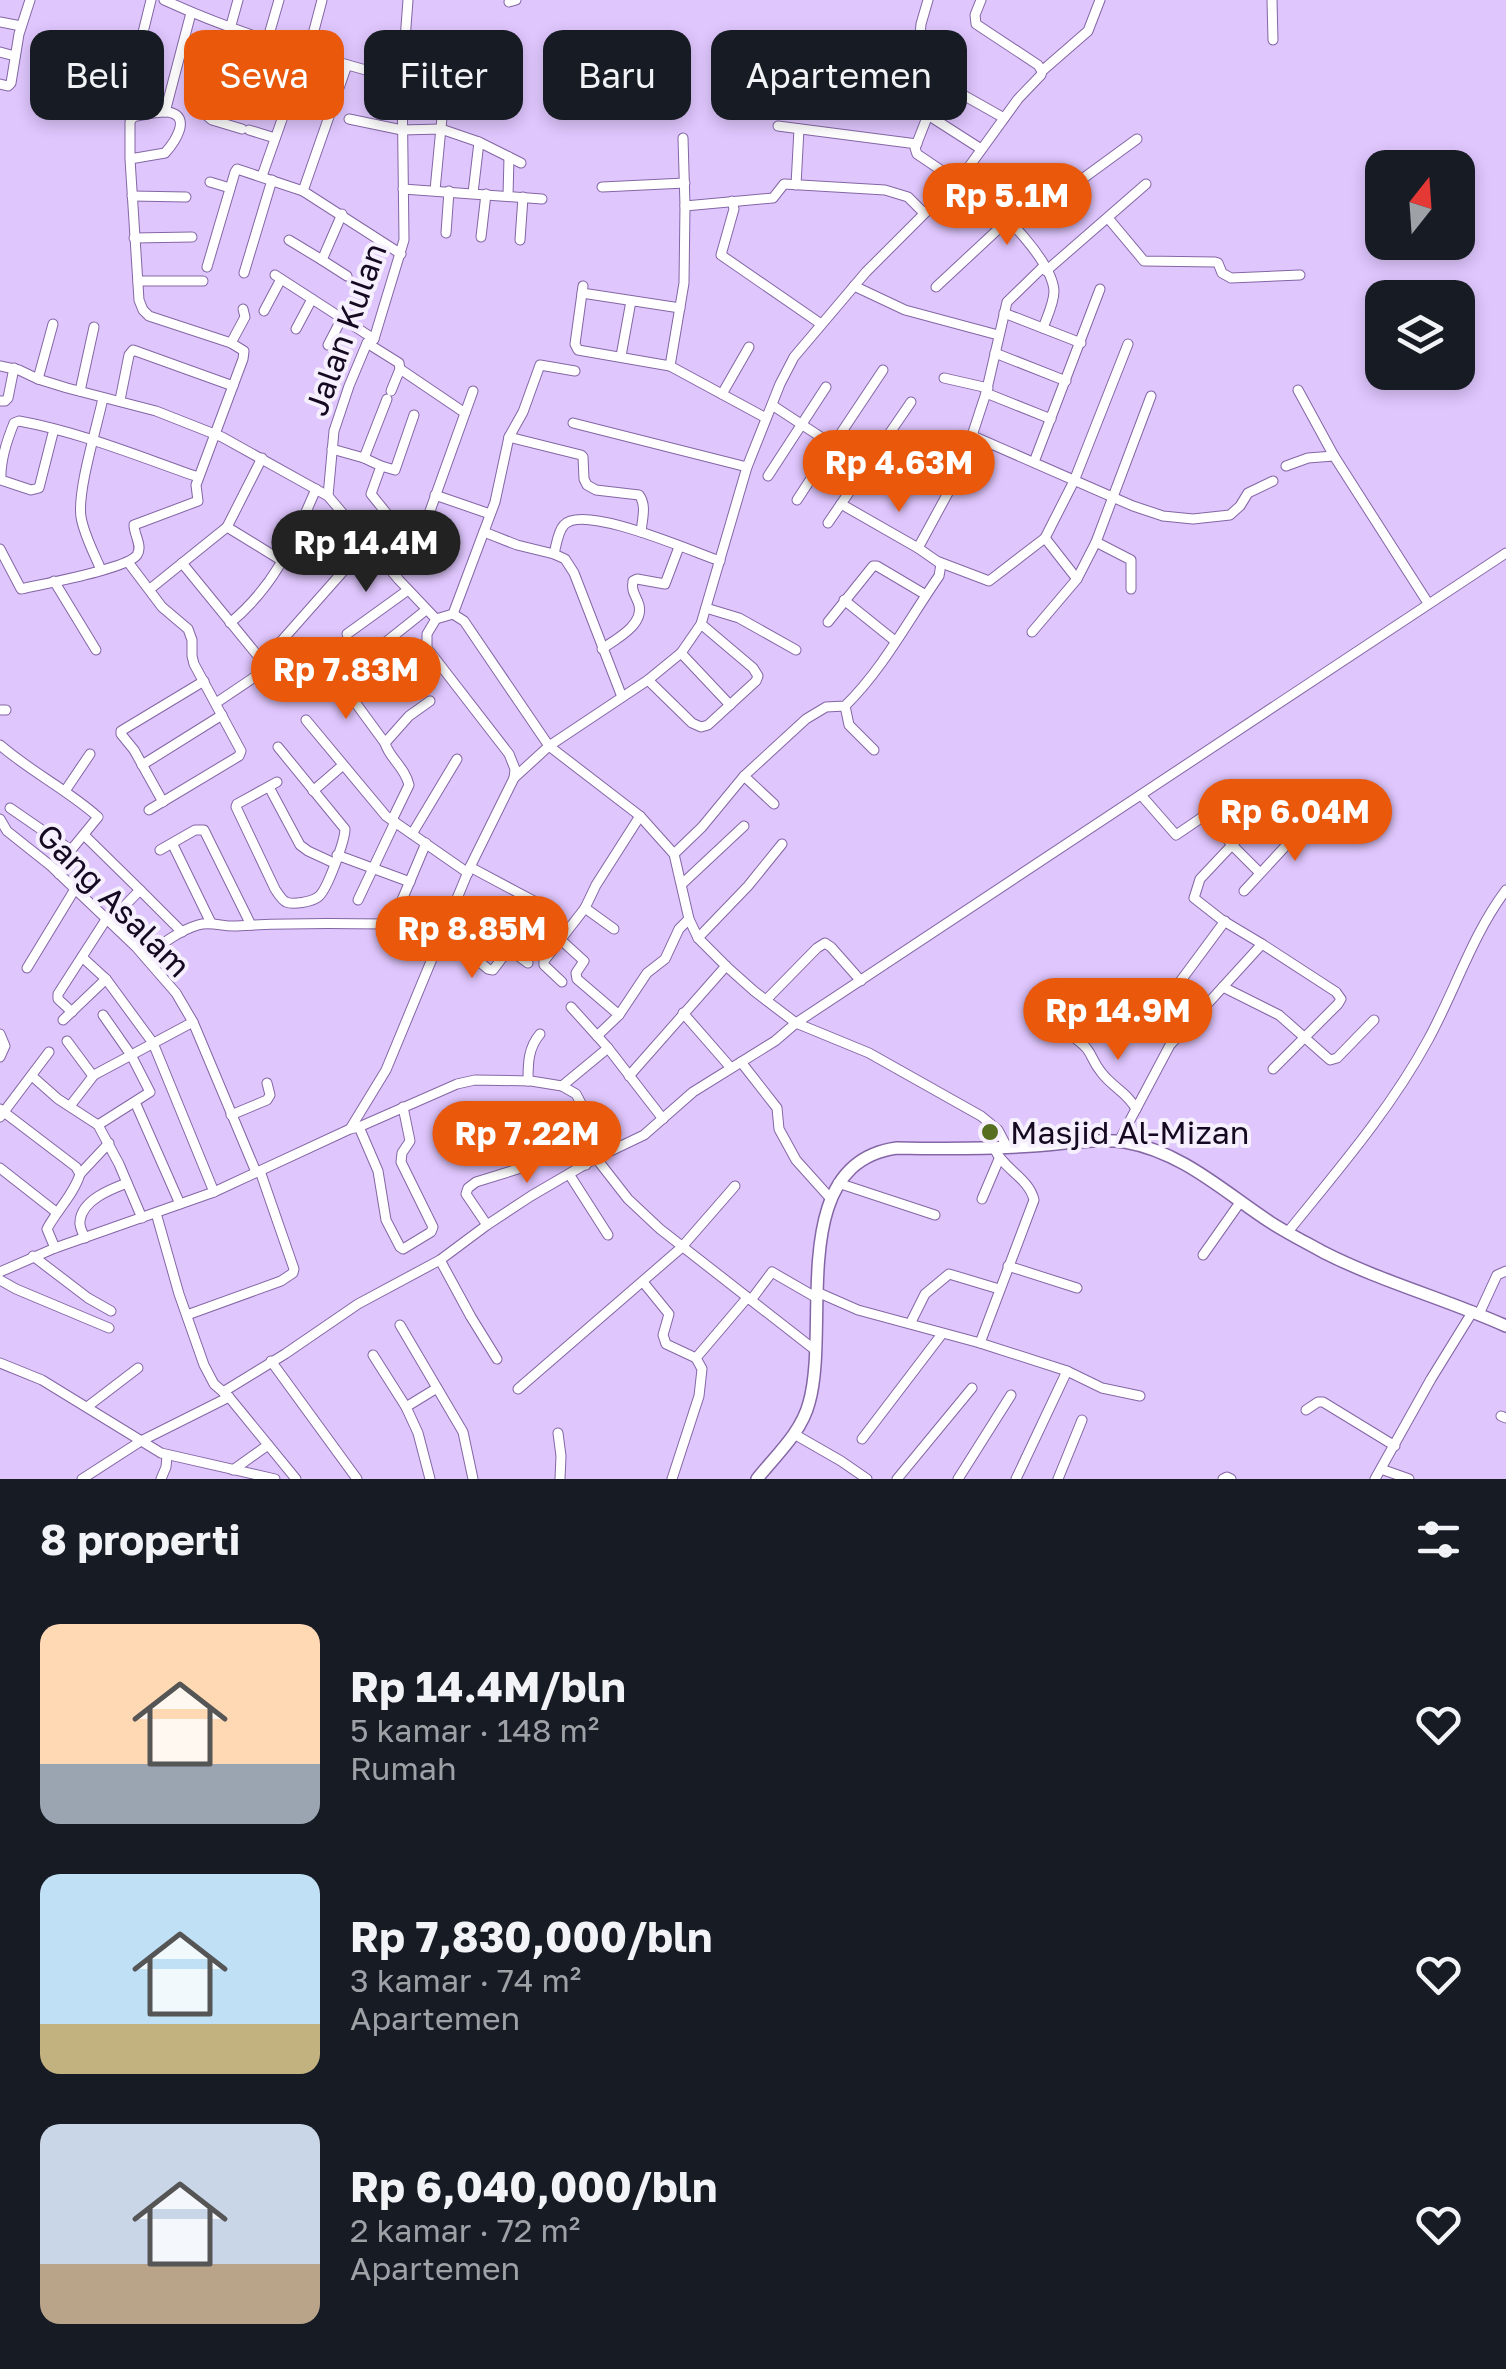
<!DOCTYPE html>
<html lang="id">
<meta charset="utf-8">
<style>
body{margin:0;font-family:"Golos Text",sans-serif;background:#242831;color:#f1f3f6;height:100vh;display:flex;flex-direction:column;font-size:38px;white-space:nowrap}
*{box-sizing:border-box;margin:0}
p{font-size:32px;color:#9ea1a6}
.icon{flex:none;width:55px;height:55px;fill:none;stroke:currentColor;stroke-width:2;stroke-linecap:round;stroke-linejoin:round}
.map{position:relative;height:1479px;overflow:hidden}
.side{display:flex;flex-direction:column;background:#171b24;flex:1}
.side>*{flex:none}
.hud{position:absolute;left:30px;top:30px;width:1000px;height:90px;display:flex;gap:20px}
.needle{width:65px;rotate:17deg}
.buttons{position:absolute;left:1365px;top:150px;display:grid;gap:20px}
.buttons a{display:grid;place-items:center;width:110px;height:110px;border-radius:20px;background:#171b24;box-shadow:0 5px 15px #0003;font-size:50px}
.price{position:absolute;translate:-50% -85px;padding:0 22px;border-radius:35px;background:#ea580c;color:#fff;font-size:32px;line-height:65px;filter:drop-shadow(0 2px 5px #0008)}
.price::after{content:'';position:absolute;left:50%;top:60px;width:30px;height:22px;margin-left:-15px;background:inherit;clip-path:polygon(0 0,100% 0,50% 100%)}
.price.selected{background:#222;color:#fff}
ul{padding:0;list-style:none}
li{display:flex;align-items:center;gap:30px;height:250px;padding:0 40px}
li span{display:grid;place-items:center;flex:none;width:280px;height:200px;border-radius:20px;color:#555}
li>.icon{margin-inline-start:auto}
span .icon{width:120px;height:120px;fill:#fffc;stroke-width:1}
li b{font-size:42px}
h2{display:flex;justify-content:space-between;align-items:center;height:120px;padding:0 40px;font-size:42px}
.tag{padding:0 35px;border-radius:20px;background:#171b24;box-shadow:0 5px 15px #0003;font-size:35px;line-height:90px}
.tag.selected{background:#ea580c;color:#fff}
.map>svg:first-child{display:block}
</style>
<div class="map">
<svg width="1506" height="1479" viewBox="0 0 1506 1479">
<rect width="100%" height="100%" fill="#dfc6fd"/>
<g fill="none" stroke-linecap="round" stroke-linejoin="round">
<g stroke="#8466a5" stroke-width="11">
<g id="minor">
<path d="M164 0C240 35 321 58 402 80"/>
<path d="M238 0 206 115 212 120 242 129"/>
<path d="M928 0 921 24 917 69 1004 118"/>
<path d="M981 0 975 15 976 24 1038 65 1042 71"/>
<path d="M1272 0 1273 40"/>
<path d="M509 2 516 0"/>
<path d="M0 22 21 26"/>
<path d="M0 52 15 56"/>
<path d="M135 65 151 0"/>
<path d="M347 65 303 191 401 254"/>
<path d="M259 69 279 0"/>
<path d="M0 84 8 86 11 83 19 34 30 0"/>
<path d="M774 92 897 102 924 108 928 115 981 149"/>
<path d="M262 93 282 99 285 103 286 108 262 176"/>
<path d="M297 95 322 0"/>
<path d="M165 112 191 13"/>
<path d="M928 115 915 148 917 154 957 181"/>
<path d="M349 119 402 130 441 129 479 142 521 163"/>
<path d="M778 126 917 144"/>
<path d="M249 130 275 138"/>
<path d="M963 175C987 199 1052 256 1054 291 1054 303 1047 317 1043 328"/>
<path d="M210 182 230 188"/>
<path d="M796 185 799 129"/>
<path d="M602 187 685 183"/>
<path d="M403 189 542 199"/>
<path d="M435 190 446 76"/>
<path d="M473 193 479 142"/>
<path d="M132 196 186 197"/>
<path d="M508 196 509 157"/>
<path d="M732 201 734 209 721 255 821 324"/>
<path d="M685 206 773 198 784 184 885 190 908 197 924 213"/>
<path d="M342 214 322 260 347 276"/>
<path d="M1108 218 1144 261 1215 262 1218 263 1222 273 1231 278 1300 275"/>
<path d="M1015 228 1137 139"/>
<path d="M446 233 449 191"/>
<path d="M481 237 486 194"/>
<path d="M134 238 192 237"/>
<path d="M289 240 322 260"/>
<path d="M520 240 523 197"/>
<path d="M207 267 235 172 237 169 303 191"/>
<path d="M1046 271 1146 184"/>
<path d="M244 273 272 180"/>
<path d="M275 275 374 339"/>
<path d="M138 281H203"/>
<path d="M583 286 575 344 578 350 670 366 766 418"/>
<path d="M854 286 905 310 998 335"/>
<path d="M936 287 1008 220"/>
<path d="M582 293 680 308"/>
<path d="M264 311 281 279"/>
<path d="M1004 313 1081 343"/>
<path d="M296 329 312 299"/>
<path d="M231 343 245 317 243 309"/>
<path d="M367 343 399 363 400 369 391 391"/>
<path d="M328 345 342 318"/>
<path d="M995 353 1066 381"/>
<path d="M621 356 631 301"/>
<path d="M0 366 19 370 38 379 67 388 156 411 222 437 328 496 399 580 436 619 453 614 464 621 549 746 640 816 674 854 689 919 698 938 726 966 754 991 796 1023 869 1053 981 1116 998 1130 1007 1147"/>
<path d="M670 366 684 283 685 206 683 138"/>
<path d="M400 369 465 413"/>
<path d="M883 370 833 445 865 469 911 402"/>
<path d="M944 378 988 388"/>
<path d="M38 379 53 324"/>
<path d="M1298 390 1334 456"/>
<path d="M80 391 94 327"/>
<path d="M986 393 1051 419"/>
<path d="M722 394 749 347"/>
<path d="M120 400 129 355 133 350 233 386"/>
<path d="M0 401H5L8 398 14 368"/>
<path d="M772 405 833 445 797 500"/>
<path d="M573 423 747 467"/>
<path d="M54 429 39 488 31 490 1 480C0 462 7 440 14 423L19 421C80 432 140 457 198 477"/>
<path d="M973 436 1133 506 1163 516 1193 519 1230 515 1240 506 1248 493 1273 481"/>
<path d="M509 437 581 455 583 457 584 479 587 485 596 490 639 495C647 505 642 520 641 532"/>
<path d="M332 449 364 458 381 466 371 494 400 530 376 550"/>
<path d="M262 458 227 527 284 562"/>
<path d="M364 458 387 399"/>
<path d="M1034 462 1100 289"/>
<path d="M381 466 395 470 414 415"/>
<path d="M1286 466 1308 458 1334 456 1428 603"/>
<path d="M768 476 826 387"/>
<path d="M435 495 490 514"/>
<path d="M328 496 334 431 349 386 367 343 374 339 404 240 402 80 408 0"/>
<path d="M841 504 918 548"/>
<path d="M828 523 865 469"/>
<path d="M425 525 473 391"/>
<path d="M484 532 517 545 554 554C556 546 558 531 564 525 583 503 693 552 720 561"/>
<path d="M1045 538 1077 579"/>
<path d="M1096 542 1131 560V589"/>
<path d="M0 549 21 589C42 584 127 569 137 555 143 546 134 535 134 525L198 501 196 485 243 359 244 351 231 343 149 316 143 310 139 300 130 159V122L133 117C144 115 157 111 168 112 193 116 174 143 165 153L130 159"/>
<path d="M554 554 565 559 574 573 622 697"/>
<path d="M128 562 162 607 188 629 192 640V656L194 664 241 751 239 756 149 810"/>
<path d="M939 562 989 581 1045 538 1074 481 1128 344"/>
<path d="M182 563 267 667"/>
<path d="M101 570C94 553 84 535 81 517 77 491 97 427 103 398"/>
<path d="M54 581 96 650"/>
<path d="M150 589 227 527"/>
<path d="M844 600 895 641"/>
<path d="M706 608 739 618 796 650"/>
<path d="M453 614 495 502 509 437 523 412 540 365 575 371"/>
<path d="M436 619 427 634V648L509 754 515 769 514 778"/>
<path d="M828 622 873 566H877L926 595"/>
<path d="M230 623C276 585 293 542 316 489"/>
<path d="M1032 632 1077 579 1096 542 1151 396"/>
<path d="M347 634 408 590"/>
<path d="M602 649C616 639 644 625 639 605 636 595 631 592 633 581L637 579 665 584 679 547"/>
<path d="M681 653 730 705"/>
<path d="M338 679 385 743"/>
<path d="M648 680 692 723 701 727 708 725 756 681 758 676 753 668 701 624"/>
<path d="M323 692 426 610"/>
<path d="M216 703 262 672 277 646 369 542"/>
<path d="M845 706 849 725 874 750"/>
<path d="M0 710H6"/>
<path d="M306 720 386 816 468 873"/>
<path d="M0 745C31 772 68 790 98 817L71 850 59 874"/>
<path d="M142 765 222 715"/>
<path d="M744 776 774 804"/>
<path d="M277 782 237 804 236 807 275 889C277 892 282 900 286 902 293 905 311 902 318 897 327 891 345 840 345 829L278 747"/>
<path d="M269 787 300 845 308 851 334 863"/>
<path d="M65 791 90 754"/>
<path d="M313 791 343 765"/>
<path d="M1141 795 1176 835 1204 816 1210 818 1232 845 1200 879 1194 898 1222 920 1262 944"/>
<path d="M163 802 134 750 121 734V731L204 681"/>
<path d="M10 808 71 850"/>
<path d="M1202 817 1229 787"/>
<path d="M0 819 7 831 51 866 136 947 176 993 193 1022 256 1172"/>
<path d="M392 820 409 785C405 767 389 758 385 743L409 716 430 701"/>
<path d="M412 834 457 759"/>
<path d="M84 835 140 890"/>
<path d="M173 845 211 923"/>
<path d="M160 850 195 830H204L251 925"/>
<path d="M674 854 702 827 744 776 806 719 826 707 845 706C883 669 909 619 939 576L941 564 918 548 961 469 986 393 1007 302 1044 266"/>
<path d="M337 855 410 882"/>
<path d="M470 867 532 900"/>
<path d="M1260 873 1232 845 1261 815"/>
<path d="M682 884 744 826"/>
<path d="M1244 891 1294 837 1297 821 1309 808"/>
<path d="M358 900 395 822"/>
<path d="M402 900 426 843"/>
<path d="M585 908 614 929"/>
<path d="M450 913 495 939 528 963"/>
<path d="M110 921 140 890 182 932"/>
<path d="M485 934 475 951V958L488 969 493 970 509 949"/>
<path d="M698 938 748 886 782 844"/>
<path d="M561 940 584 961 576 973 577 979 619 1015"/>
<path d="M82 957 106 979 153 1043 214 1192"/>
<path d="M145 957C161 945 178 931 198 925 211 921 223 927 236 926 306 922 376 924 446 925"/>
<path d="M27 968 75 889"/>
<path d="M562 982 544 965V961L585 908 596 885 640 816"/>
<path d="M1223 987 1279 1015 1330 1060 1337 1058 1374 1020"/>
<path d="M1128 988 1186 1026"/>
<path d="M766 1000 817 948 825 943 831 947 861 981"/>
<path d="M1159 1010 1225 921"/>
<path d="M72 1012 58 999V994L107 918"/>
<path d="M683 1013 731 1068"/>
<path d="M63 1020 106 979"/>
<path d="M0 1034 5 1046 0 1057"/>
<path d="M597 1036 619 1015 647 973 665 959 679 929 689 919"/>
<path d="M1076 1039C1094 1052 1089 1057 1101 1072 1112 1087 1128 1093 1136 1109"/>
<path d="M67 1041 93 1076"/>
<path d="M608 1048 663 1119"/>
<path d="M741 1062 777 1108 779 1129 796 1160 831 1199"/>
<path d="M32 1076 58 1099 98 1125 119 1164 142 1218"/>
<path d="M629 1076 726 966"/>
<path d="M528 1081C528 1064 528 1048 540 1034"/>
<path d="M562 1086 608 1048 571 1007"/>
<path d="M135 1102 180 1204"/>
<path d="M70 1106 94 1075 193 1022"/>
<path d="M0 1109 76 1167 80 1174C74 1194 57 1210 47 1229L55 1248"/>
<path d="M231 1115 267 1100 270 1095 267 1083"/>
<path d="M0 1117 49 1052"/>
<path d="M98 1125 150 1092 131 1055 103 1015"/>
<path d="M359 1127 378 1171 386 1220 400 1247 403 1249 431 1232 433 1227 401 1162 402 1153 410 1141 403 1107"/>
<path d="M350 1129 386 1070 470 867 514 778 549 746 648 680 681 653 701 624 747 467 780 384 794 357 866 272 963 175 1018 99 1041 75 1042 71 1088 31 1100 0"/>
<path d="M1119 1141 1170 1045 1262 944 1336 992 1341 999 1338 1004 1273 1069"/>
<path d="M596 1158 628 1199 660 1229 815 1350"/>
<path d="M0 1168 56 1212"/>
<path d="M80 1174 109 1143"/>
<path d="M569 1174 608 1235"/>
<path d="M838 1183 935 1215"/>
<path d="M982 1199 999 1159"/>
<path d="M156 1213 179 1294 204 1365 214 1384 229 1397 296 1479"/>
<path d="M487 1225 466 1194 468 1188 476 1182 521 1168 554 1151 586 1165"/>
<path d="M1287 1233C1337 1171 1390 1110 1428 1040 1455 991 1472 935 1506 890"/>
<path d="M85 1238C83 1234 79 1226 80 1221 82 1200 111 1189 127 1183"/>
<path d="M1203 1255 1241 1201"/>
<path d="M33 1256 88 1298 111 1311"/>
<path d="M440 1260 471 1317 497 1359"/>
<path d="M1008 1266 1077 1288"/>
<path d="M0 1272 55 1248 214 1192 350 1129 359 1127 457 1084 475 1080 531 1081 562 1086 576 1094 597 1133 599 1145 596 1158"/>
<path d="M0 1280 16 1289 109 1328"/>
<path d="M643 1282 669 1314 663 1335 666 1344 696 1358"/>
<path d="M817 1292 858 1310 980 1343 1034 1200C1029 1178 1003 1169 994 1148"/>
<path d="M751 1300 772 1272 817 1298"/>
<path d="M1479 1314 1497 1275 1506 1271"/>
<path d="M187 1315 281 1281 293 1273 294 1269 260 1171"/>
<path d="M911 1322 925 1294 949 1274 999 1289"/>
<path d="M400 1325 463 1432 473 1479"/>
<path d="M980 1343 1067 1371 1016 1479"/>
<path d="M373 1355 406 1407 418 1433 430 1479"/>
<path d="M271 1361 357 1479"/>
<path d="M0 1363 42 1380 161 1453 275 1479"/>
<path d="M1067 1371 1102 1388 1140 1396"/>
<path d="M518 1389 681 1248 735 1186"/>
<path d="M223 1392 285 1354 358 1304 440 1260 487 1225 531 1196 596 1158 644 1135 693 1092 775 1041 796 1023 1506 553"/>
<path d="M87 1407 138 1368"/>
<path d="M406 1407 437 1388"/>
<path d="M1306 1410 1318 1402H1323L1395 1446"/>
<path d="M1501 1416 1506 1418"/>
<path d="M558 1433 561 1456 560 1479"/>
<path d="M794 1434 841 1461 867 1479"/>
<path d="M862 1439 942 1334"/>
<path d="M1381 1469 1409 1479"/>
<path d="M233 1470 268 1445"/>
<path d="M82 1479 141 1441 229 1397"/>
<path d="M161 1479 166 1467 167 1456"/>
<path d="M672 1479 699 1396 702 1369 696 1358 747 1298"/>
<path d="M897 1479 972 1388"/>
<path d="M958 1479 1011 1395"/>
<path d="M1058 1479 1082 1420"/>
<path d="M1223 1479 1227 1477 1231 1479"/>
<path d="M1375 1479 1431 1379 1473 1311"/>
</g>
</g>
<g stroke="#8466a5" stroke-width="14">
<path id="tertiary" d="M757 1479C776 1455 801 1433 809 1403 831 1327 785 1163 897 1148 942 1149 988 1149 1033 1146 1061 1144 1098 1138 1125 1142 1182 1152 1223 1191 1270 1222 1287 1233 1305 1242 1323 1252 1382 1282 1446 1299 1506 1326"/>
</g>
<use href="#minor" stroke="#fff" stroke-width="9"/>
<use href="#tertiary" stroke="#fff" stroke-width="11"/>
</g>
<circle fill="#556e1f" stroke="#f6f0fe" stroke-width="4" cx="990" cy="1132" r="10"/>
<g text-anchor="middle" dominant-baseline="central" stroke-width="8" stroke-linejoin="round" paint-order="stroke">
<g font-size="32" fill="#150921" stroke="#f6f0fe">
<text transform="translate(345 329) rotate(-70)">Jalan Kulan</text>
<text transform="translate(114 900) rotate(45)">Gang Asalam</text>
</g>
<g font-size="32" fill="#150921" stroke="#f6f0fe" text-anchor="start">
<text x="1010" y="1132">Masjid Al-Mizan</text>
</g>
</g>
</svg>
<div class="buttons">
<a><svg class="needle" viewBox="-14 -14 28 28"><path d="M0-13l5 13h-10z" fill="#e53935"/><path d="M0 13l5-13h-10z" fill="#9ea1a6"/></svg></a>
<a><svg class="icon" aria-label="layers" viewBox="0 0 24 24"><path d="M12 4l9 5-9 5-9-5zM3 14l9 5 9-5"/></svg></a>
</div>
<b class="price" style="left:1007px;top:248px">Rp 5.1M</b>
<b class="price" style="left:899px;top:515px">Rp 4.63M</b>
<b class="price selected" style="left:366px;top:595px">Rp 14.4M</b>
<b class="price" style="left:346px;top:722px">Rp 7.83M</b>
<b class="price" style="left:1295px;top:864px">Rp 6.04M</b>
<b class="price" style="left:472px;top:981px">Rp 8.85M</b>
<b class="price" style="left:1118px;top:1063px">Rp 14.9M</b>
<b class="price" style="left:527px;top:1186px">Rp 7.22M</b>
<div class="hud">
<a class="tag">Beli</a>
<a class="tag selected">Sewa</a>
<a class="tag">Filter</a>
<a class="tag">Baru</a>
<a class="tag">Apartemen</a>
</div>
</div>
<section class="side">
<h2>8 properti<svg class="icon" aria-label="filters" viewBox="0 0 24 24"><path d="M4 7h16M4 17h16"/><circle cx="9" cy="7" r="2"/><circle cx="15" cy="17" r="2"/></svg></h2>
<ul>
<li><span style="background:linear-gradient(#ffd9b3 70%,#9aa5b1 0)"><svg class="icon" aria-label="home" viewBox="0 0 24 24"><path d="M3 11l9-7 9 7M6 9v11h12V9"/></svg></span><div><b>Rp 14.4M/bln</b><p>5 kamar · 148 m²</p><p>Rumah</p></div><svg class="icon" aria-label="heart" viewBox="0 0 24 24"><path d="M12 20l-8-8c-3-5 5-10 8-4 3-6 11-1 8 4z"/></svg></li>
<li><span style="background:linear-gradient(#bfe0f5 75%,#c2b280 0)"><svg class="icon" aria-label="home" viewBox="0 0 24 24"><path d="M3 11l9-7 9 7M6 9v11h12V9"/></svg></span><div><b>Rp 7,830,000/bln</b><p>3 kamar · 74 m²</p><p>Apartemen</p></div><svg class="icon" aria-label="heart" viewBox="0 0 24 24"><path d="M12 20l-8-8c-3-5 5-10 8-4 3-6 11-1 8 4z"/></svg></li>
<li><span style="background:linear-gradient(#c9d6e8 70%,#b9a48a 0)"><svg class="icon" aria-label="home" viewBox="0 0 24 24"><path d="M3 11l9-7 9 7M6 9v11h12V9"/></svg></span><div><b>Rp 6,040,000/bln</b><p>2 kamar · 72 m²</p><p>Apartemen</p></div><svg class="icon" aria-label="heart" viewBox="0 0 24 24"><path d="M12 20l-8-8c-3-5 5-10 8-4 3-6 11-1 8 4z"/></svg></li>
</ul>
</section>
